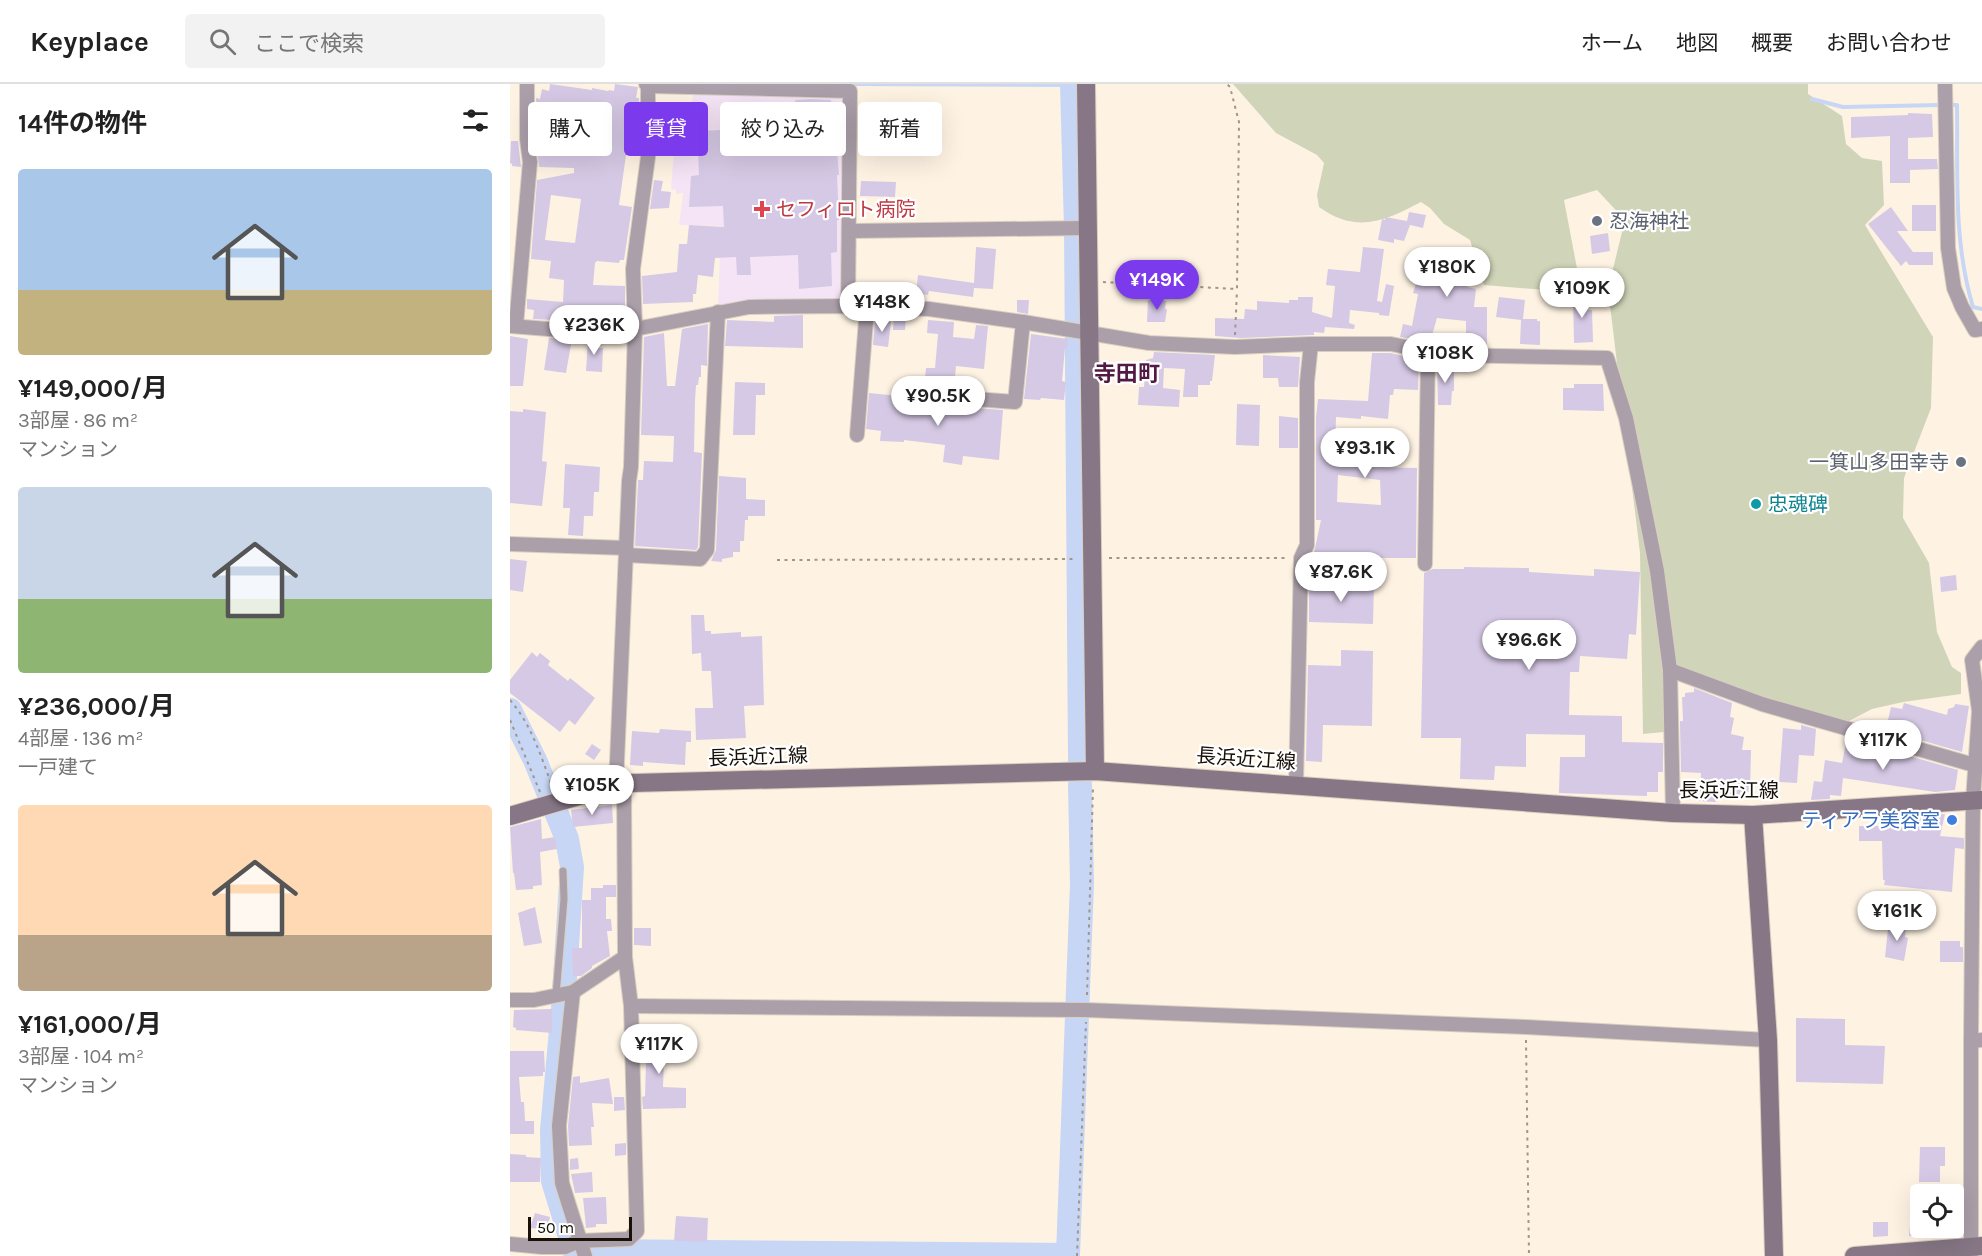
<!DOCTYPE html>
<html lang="ja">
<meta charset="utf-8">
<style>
body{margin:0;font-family:Karla,"Noto Sans JP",sans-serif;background:#f2f2f2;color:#222;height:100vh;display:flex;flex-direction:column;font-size:22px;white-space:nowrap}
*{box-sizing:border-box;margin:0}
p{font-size:20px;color:#767676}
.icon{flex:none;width:33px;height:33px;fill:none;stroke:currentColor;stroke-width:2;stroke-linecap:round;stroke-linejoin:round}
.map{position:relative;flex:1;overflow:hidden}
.sheet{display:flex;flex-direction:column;background:#fff;width:510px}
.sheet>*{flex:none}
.hud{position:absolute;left:18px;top:18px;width:570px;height:54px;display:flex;gap:12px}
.tools{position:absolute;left:1400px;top:1100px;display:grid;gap:12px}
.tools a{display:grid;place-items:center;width:54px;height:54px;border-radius:6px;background:#fff;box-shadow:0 6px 24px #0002;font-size:30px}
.scale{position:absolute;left:18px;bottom:15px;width:104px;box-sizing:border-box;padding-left:6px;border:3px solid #171108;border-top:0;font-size:16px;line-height:21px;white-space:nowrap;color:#171108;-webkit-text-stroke:4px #fff;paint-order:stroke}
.price{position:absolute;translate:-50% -51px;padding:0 14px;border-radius:21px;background:#fff;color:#222;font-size:20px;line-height:39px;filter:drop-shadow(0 2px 3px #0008)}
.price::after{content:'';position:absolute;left:50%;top:36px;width:18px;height:14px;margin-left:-9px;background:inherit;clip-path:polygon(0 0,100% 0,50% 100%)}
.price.on{background:#7c3aed;color:#fff}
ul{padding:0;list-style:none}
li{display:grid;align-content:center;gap:12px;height:318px;padding:0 18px}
li span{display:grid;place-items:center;height:186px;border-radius:6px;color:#555}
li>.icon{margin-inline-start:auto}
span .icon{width:108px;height:108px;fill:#fffc;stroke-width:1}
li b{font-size:26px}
h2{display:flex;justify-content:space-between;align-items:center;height:72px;padding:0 18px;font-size:26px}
.pill{padding:0 21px;border-radius:6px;background:#fff;box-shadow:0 6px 24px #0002;font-size:21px;line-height:54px}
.pill.on{background:#7c3aed;color:#fff}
header{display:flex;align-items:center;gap:36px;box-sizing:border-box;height:84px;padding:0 30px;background:#fff;border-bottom:2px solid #e0e0e0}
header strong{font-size:28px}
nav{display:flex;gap:33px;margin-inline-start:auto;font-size:21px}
.search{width:420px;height:54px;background:#f2f2f2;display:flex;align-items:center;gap:15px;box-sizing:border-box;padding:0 21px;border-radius:6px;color:#767676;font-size:22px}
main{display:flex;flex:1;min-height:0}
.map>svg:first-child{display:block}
</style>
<header>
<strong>Keyplace</strong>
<div class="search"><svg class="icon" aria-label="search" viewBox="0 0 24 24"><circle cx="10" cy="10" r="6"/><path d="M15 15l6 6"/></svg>ここで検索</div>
<nav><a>ホーム</a><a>地図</a><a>概要</a><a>お問い合わせ</a></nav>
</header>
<main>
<section class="sheet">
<h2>14件の物件<svg class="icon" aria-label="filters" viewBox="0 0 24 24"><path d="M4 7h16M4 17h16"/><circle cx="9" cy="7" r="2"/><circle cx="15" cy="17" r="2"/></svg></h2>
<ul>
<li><span style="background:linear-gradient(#a9c7e8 65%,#c2b280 0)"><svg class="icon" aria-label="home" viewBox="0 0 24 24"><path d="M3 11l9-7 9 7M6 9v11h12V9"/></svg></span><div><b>¥149,000/月</b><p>3部屋 · 86 m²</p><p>マンション</p></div></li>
<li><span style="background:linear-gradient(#c9d6e8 60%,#8fb573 0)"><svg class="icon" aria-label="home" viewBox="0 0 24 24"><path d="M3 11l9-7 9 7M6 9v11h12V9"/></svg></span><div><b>¥236,000/月</b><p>4部屋 · 136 m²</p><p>一戸建て</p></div></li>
<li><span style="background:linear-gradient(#ffd9b3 70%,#b9a48a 0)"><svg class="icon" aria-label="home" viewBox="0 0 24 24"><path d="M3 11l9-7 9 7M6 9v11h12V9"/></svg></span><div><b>¥161,000/月</b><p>3部屋 · 104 m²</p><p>マンション</p></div></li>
</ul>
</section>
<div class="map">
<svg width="1472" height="1172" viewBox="0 0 1472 1172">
<rect width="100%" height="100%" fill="#fef3e3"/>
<path fill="#f5e4f6" d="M183 7 332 13 334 216 249 215 208 222 211 142 169 141 173 109 166 110V106L161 105 165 54 180 55Z"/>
<path fill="#d0d5b9" d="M723 0H1298V10L1332 32 1336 60 1352 74 1372 77 1374 121 1355 141 1423 253 1421 324 1394 394 1393 434 1419 479 1427 548 1442 583 1451 589V610L1393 618 1362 625 1339 637 1290 627 1153 580 1154 648 1133 650 1130 469 1098 205 1115 136 1087 106 1054 116 1070 200 1048 207 974 201 960 156 934 140 920 124 911 118C875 137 846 150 809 123L807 111 814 79 807 71 766 49Z"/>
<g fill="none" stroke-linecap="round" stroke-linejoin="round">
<g stroke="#c7d6f4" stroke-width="4">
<path d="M338 0 562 1"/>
<path d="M1302 15 1333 23 1430 21"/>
<path d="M1443 21H1447C1448 89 1443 157 1463 223L1472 225"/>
</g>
<g stroke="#c7d6f4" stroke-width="24">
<path d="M562 0 566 144 570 675"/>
<path d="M0 626 25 676 57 755 62 783 53 924 42 1046 43 1097 66 1172"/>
<path d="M71 1172 81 1167 558 1171 572 799 570 701"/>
</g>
</g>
<g fill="#d6c9e5" fill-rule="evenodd">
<path d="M40 0 82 6V4L98 7 99 6 104 7 105 0 128 3 126 14H129L127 64H117L109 121 122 123 114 176H110L109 179 87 177 85 179 83 201 115 202V222L102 223V236L78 237 79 225 67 224 65 237 23 235 24 226 17 225V215L53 218 54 196 39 194 41 177 21 175 27 96 64 89V84L29 83 26 54V14L30 15 32 5 39 7ZM41 111 71 115 65 159 35 156Z"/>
<path d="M301 15 321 16 323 53 326 52 329 91H327L329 136H327V168L321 169 322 202 289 205 288 171 240 173 241 191H227L226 173 205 174 203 193 188 191 186 210H183V218L133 220 132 192 167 188 169 160H177L179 141 214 143 213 122 179 123 181 92 189 91 187 47 257 44V53L287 50 285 16Z"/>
<path d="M1398 29 1422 30 1423 53 1398 54V75H1427L1428 85 1400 86V99H1380V52L1341 54V33L1398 31Z"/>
<path d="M1 57H8L11 83 2 82V80L0 79Z"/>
<path d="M144 96 153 97 151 107 161 108 159 124 140 125Z"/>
<path d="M351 97 386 98 385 113 350 112Z"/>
<rect x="1402" y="121" width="24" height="26"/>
<path d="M1381 123 1398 147H1387L1403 168H1423V181H1399L1396 177 1391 182 1358 140Z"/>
<path d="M899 128 916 131 913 144 900 141 894 157 884 155V159L868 156 872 135 875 136V133L897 137Z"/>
<path d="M1098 149 1100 167 1082 170 1080 152Z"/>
<path d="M466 163 486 165 483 205 464 204 463 213 419 207 418 211 406 209 408 191 464 199Z"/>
<path d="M853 163 874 165 867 217 872 218 876 200 884 202 879 232 869 231V229L840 226 839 239 845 241 844 245 815 243 814 249 804 248V251L731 254 705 252V234L734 235 735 225 747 226V217L779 219V216H788V213H803L802 228 822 234 825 202 816 201 818 185 850 188Z"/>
<path d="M917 165 950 172 951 166 963 169 957 203 966 205 964 223H977V262H956V237L927 234 920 258 890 253 893 240 902 242 908 210 903 209Z"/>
<path d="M1076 208 1078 226H1082L1083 258 1064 259 1063 210Z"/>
<path d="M989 213 1015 216 1013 235H1027V237H1030V261L1010 260 1011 236 986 233Z"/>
<path d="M507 216H519L518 230 507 228Z"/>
<path d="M638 216 656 217 655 225H657L655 238H637Z"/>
<path d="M293 231V264L215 262 217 236 264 238V232Z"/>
<path d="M384 233H396L395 246H383Z"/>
<path d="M365 236 381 238 378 263 363 261Z"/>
<path d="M418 236 444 238 443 253 464 255 466 241 478 242 474 285 446 282 444 304 423 303 424 296 415 295 416 284H425L428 250 417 249Z"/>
<path d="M198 240 197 282 191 281V293H189L188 301H186L185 317 184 368 192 369 188 463 186 466 125 462 128 398V396H133L134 377 163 378 164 352 131 351 134 253 154 249 157 302H165L172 245Z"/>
<path d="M521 250 558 255 557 264H555L552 297 556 298 554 316 531 314 530 316 514 315Z"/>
<path d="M0 252 18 255 13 302H0Z"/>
<path d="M39 254 62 255 56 289 34 286Z"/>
<path d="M90 254 89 264H93L92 288 76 287 78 255Z"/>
<path d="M644 268 705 271 702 297H700V301H688V313H673L675 285 654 284 653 304 670 306 669 323 628 321 629 303H634L636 276 643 274Z"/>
<path d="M862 269H880L909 275 908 306 884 305 883 311H880L878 335 851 332V335L826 333 825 377 849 378V372L863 373 862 383 907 384 906 474H864L863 485 809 474 810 470 804 469 811 436H806V333L808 315 858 317ZM828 391 870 396 871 421 827 418Z"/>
<path d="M753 271 790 273 788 303H769L768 294H753Z"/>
<path d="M932 279 944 280V307H942L941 321H928L927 283H932Z"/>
<path d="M225 298 255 299V311H246L245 351H223Z"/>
<path d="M1064 300H1093L1094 327 1053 326V304H1064Z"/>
<path d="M359 309 389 312 392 317 396 319 493 326 489 376 453 372 452 381 433 378 435 361 394 356V358L370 357 371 347 356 345Z"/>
<path d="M727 320 750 321 749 362 726 361Z"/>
<path d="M13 325 36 328 32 377 37 378 32 422 0 419V327L13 328Z"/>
<path d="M769 332 788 334V364H769Z"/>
<path d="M55 380 90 383 89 408H84L83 432H74L73 452 58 451 60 424H53Z"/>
<path d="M209 392 236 394V415L255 416V432H238V436H235L234 457H230V468H223V473L212 475V478L201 477 206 466Z"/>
<path d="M0 475 17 477 13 508 0 506Z"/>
<path d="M954 483 1019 484V488L1084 492V485L1130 488 1126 551 1119 550 1117 575 1070 572 1069 588H1060L1059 631 1112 632V658L1153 659V688H1148V708H1137V712L1049 709 1050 673H1075V651L1016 650V683L985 682 984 696 950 695 951 654H911L914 489 923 485H954Z"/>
<path d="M1446 491 1447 506 1431 508 1430 493Z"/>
<path d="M799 499 864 500 863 540 799 538Z"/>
<path d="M181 531H194L195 547H201V550L231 548V553L252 552 254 621 234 622 236 654 186 656 185 624H203L201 587H192L191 569 182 570Z"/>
<path d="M831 566 863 567 862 642 813 641 812 678 796 677 798 581 831 582Z"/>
<path d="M22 568 27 573 30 569 40 577 38 581 58 597 60 594 85 614 65 641 59 636 50 648 0 609V596Z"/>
<path d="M1184 604 1222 619 1220 633 1224 634 1221 650 1234 653 1232 666H1241L1240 708H1230V711H1207L1206 718 1189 717 1191 689 1171 688 1170 641V637H1173L1172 613H1175V609L1184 608Z"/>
<path d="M1394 619 1437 631 1438 625 1444 623 1445 620 1459 622 1452 668 1386 649 1388 638 1378 636 1381 623 1392 625Z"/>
<path d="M1291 641 1306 645 1304 672 1289 671 1287 699 1269 698 1273 644 1291 646Z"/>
<path d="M150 645 181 647V658H176L175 681 133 678V682L120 681 122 647 149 649Z"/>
<path d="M1337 654 1448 686 1445 706 1425 708 1333 694 1331 712 1320 711V715L1301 716 1304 697 1312 698 1315 676 1332 679Z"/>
<path d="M82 660 91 666 84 676 75 670Z"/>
<path d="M253 665 254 680H242V666Z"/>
<path d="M85 686 87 695 45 707 41 693 61 688 62 691Z"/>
<path d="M102 721 103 739 63 743 61 726Z"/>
<path d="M1435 730 1430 752 1454 754V765L1445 764 1442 808 1374 801 1375 796H1373L1372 757H1349V742H1394L1396 732Z"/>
<path d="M31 735 32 755 45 753 47 765 30 768 32 801 23 802V805L6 806 4 789H3L0 743Z"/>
<path d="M93 801H106V813H96V835H101L102 847H97L100 872 82 882V884L71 892H63L62 864H72V816H81V804H93Z"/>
<path d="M25 823 32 859 14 862 8 829Z"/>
<path d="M1381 839 1396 842 1395 853 1398 854 1394 877 1375 873 1378 845 1380 846Z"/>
<path d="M124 844H141V862L124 861Z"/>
<path d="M1430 857H1450V863H1453V878H1430Z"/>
<path d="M42 925V949L6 946V944L3 943 4 926Z"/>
<path d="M1286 934 1335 935V961L1375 962 1373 1000 1286 998Z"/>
<path d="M140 940H151V945H155L153 1003 176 1004V1024L133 1025 132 1013 135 1012 137 946H140Z"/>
<path d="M0 967H34L35 988H33V992L9 993 11 1018H14L15 1037H24V1050H0Z"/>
<path d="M70 992V999L99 994 103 1020 82 1019 84 1043H81L82 1061 59 1062 58 1042 63 993Z"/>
<path d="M104 1013H114L115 1026 104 1027Z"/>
<path d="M116 1059V1071L105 1072V1060Z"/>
<path d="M1410 1063H1435V1082H1430V1098H1409Z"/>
<path d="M0 1070 16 1071V1073L31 1074 30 1098H0Z"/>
<path d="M68 1074 69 1085 60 1086V1075Z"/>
<path d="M82 1088 83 1108 65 1109 61 1090Z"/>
<path d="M96 1113 97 1140H86V1143L76 1144 73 1114Z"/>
<path d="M25 1129 40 1133 37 1145 20 1144Z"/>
<path d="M166 1132 198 1134 197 1158 164 1157Z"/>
<path d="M1363 1138H1378V1152L1363 1153Z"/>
<path d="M1400 1141H1410V1152H1399Z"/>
</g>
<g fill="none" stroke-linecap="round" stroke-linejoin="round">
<g stroke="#d9cfc0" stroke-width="9">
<path id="lane" d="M46 911 54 815 53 787"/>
</g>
<g stroke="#d9cfc0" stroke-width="16">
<g id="street">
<path d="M136 0 138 2 340 7 338 222"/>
<path d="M1435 0 1438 164 1444 204 1452 223 1465 246 1472 245"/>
<path d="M340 147 577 144"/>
<path d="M0 242 51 246 125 245 239 223 338 222 419 225 513 238 639 259 725 263 801 260H881L936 271 1097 274 1116 334 1147 487 1160 586 1163 729"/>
<path d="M6 242 20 78 17 55V0"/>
<path d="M397 310 505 318 513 238"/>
<path d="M347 351 357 223"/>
<path d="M0 460 116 464"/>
<path d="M116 471 190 475 197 466 208 228"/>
<path d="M915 480 918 267"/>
<path d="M1472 563 1462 576 1469 627 1463 717 1461 957 1472 956"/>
<path d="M1160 586 1252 620 1464 681"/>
<path d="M106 701 119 397 121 383 125 245 123 185 138 73V2"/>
<path d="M786 701 791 474 797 461V298L801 260"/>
<path d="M63 908 49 1042 52 1099 75 1172"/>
<path d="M0 916H24L63 908 115 873"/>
<path d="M121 922 576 926 1016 943 1258 956"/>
<path d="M1461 957V1172"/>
<path d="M0 1160 32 1163H55L69 1157 119 1155 127 1147 121 922 115 873 114 700"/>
</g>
</g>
<g stroke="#d9cfc0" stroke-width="20">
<g id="secondary">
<path d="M576 0 585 687"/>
<path d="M1243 731 1258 956 1264 1172"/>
<path d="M0 732 106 701 122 699 585 687 1163 729 1243 731 1472 716"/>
<path d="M1344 1172 1472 1162"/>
</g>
</g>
<g stroke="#9f9689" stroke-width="2" stroke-dasharray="3 4.5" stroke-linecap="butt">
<path d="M593 198 727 205 729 38 720 3 717 0"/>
<path d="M725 251 727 206"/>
<path d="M599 474H779"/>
<path d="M267 476 566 475"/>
<path d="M0 616C21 640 31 672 42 702"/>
<path d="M0 636 30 708"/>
<path d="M577 911 583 704"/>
<path d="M1016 956 1019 1172"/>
<path d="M567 1172 576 938"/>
</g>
<use href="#lane" stroke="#ab9faa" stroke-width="7"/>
<use href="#street" stroke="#ab9faa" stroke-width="14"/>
<use href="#secondary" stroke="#877786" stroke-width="18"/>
</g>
<path fill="#e0444e" stroke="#fff" stroke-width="2" d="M249 116h6v6h6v6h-6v6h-6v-6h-6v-6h6z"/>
<g fill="#6b7280" stroke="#fff" stroke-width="2">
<circle cx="1087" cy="137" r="6"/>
<circle cx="1451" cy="378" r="6"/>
</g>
<circle fill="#0f9aa8" stroke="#fff" stroke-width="2" cx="1246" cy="420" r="6"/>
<circle fill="#3f7fe0" stroke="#fff" stroke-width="2" cx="1442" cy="736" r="6"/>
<g text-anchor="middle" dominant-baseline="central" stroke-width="4.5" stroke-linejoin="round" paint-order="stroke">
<g font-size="20" fill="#be3a42" stroke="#fff" text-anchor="start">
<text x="266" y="125">セフィロト病院</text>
</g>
<g font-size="20" fill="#5b616d" stroke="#fff" text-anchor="start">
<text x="1099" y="137">忍海神社</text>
<text x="1439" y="378" text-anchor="end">一箕山多田幸寺</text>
</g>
<g font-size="20" fill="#0d838f" stroke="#fff" text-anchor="start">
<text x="1258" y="420">忠魂碑</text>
</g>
<g font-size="20" fill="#171108" stroke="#fff">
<text transform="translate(248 673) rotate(-2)">長浜近江線</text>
<text transform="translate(736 675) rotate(4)">長浜近江線</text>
<text x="1219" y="706">長浜近江線</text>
</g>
<g font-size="20" fill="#366cbe" stroke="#fff" text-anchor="end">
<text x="1430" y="736">ティアラ美容室</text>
</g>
<g font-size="22" font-weight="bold" fill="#521943" stroke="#fff">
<text x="617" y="290">寺田町</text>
</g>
</g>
</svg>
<div class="tools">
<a><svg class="icon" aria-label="locate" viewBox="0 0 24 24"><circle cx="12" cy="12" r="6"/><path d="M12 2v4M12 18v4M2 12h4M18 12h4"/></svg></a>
</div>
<div class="scale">50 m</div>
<b class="price" style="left:937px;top:214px">¥180K</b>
<b class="price on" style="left:647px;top:227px">¥149K</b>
<b class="price" style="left:1072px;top:235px">¥109K</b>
<b class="price" style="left:372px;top:249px">¥148K</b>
<b class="price" style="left:84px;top:272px">¥236K</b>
<b class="price" style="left:935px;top:300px">¥108K</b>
<b class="price" style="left:428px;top:343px">¥90.5K</b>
<b class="price" style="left:855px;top:395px">¥93.1K</b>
<b class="price" style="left:831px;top:519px">¥87.6K</b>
<b class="price" style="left:1019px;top:587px">¥96.6K</b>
<b class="price" style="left:1373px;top:687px">¥117K</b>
<b class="price" style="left:82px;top:732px">¥105K</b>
<b class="price" style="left:1387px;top:858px">¥161K</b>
<b class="price" style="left:149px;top:991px">¥117K</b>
<div class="hud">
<a class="pill">購入</a>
<a class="pill on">賃貸</a>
<a class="pill">絞り込み</a>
<a class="pill">新着</a>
</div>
</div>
</main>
